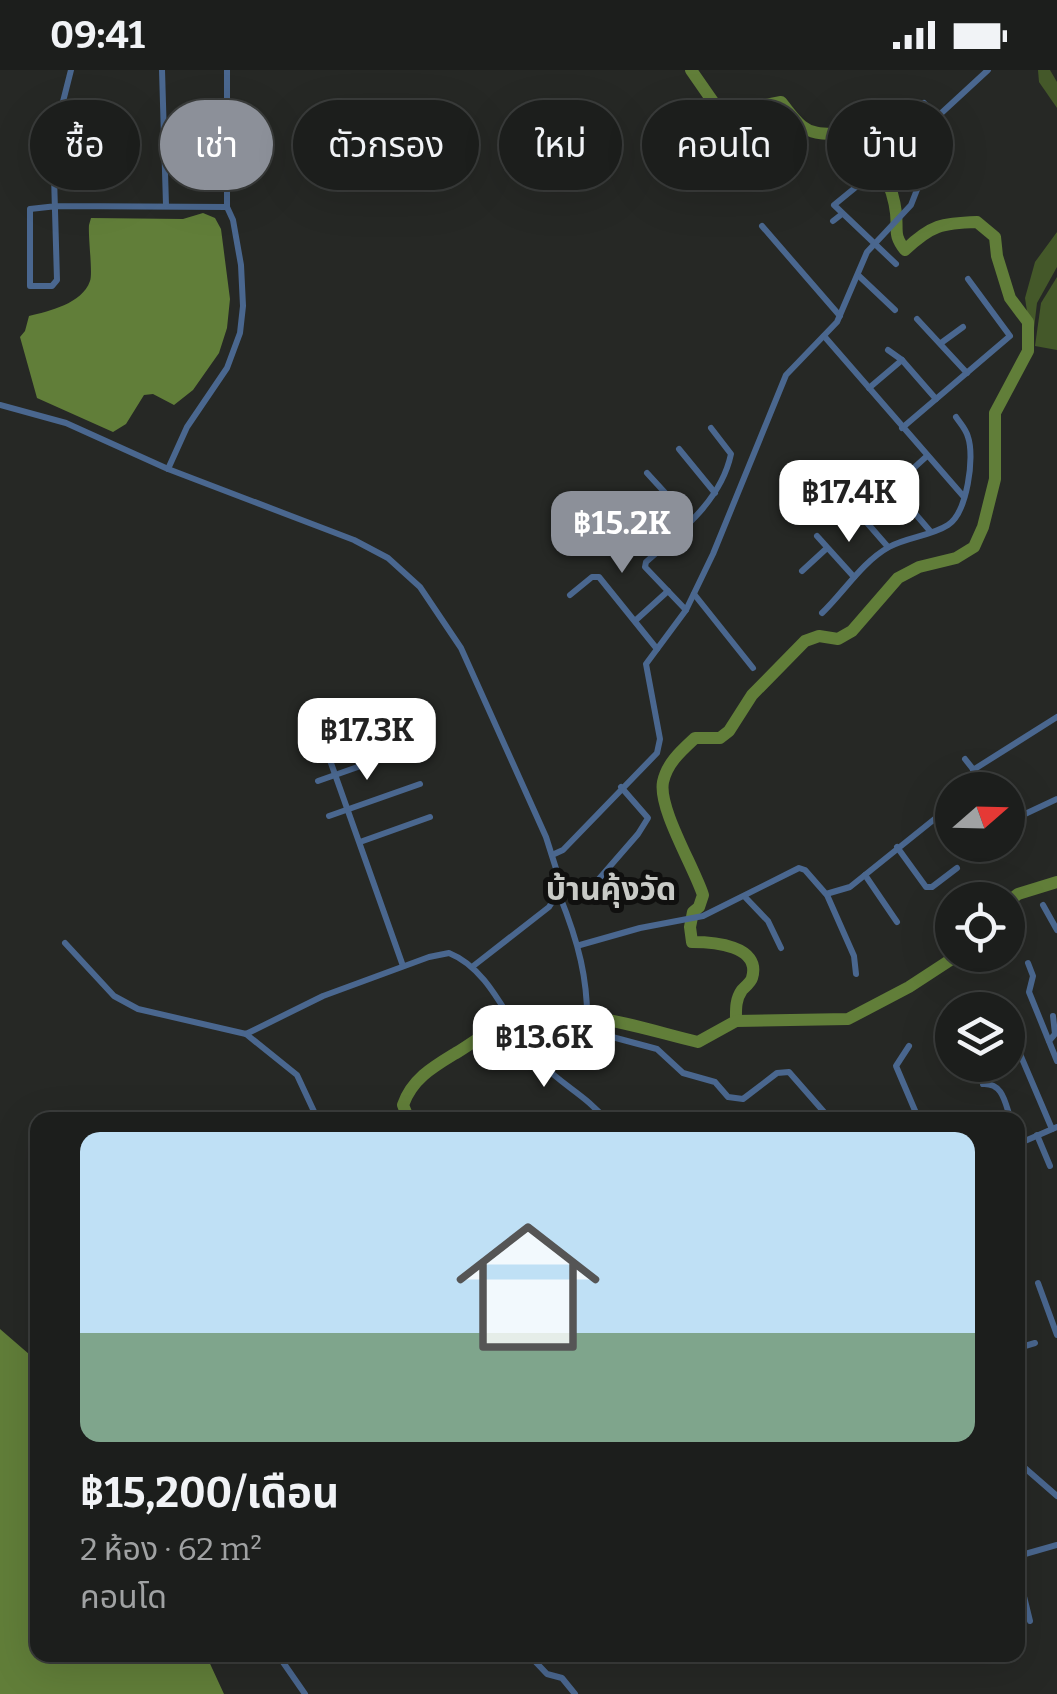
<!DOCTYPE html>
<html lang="th">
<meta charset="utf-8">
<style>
body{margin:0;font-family:Bitter,"Noto Sans Thai",serif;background:#292b29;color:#f1f3f6;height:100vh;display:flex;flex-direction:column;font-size:38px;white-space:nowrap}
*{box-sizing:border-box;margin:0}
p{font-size:32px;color:#a0a2a3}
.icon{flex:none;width:55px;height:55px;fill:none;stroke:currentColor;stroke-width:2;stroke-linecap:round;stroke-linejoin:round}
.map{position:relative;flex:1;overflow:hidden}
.panel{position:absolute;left:30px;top:1042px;width:995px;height:550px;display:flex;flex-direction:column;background:#1c1e1c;border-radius:20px;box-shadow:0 10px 40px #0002,0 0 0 2px #3a3c3b}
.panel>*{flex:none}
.hud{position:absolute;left:30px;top:30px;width:998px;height:90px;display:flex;gap:20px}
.needle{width:65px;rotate:70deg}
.buttons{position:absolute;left:935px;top:702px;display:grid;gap:20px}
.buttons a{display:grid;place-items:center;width:90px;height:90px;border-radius:50%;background:#1c1e1c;box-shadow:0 10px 40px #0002,0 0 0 2px #3a3c3b;font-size:50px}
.price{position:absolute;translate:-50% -85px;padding:0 22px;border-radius:20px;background:#fff;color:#222;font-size:32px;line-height:65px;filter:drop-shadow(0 2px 5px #0008)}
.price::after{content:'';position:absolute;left:50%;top:60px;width:30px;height:22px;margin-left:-15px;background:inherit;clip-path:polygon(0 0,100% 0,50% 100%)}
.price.current{background:#8c9099;color:#fff}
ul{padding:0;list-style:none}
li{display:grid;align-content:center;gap:20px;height:530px;padding:0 50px}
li+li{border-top:2px solid #3a3c3b}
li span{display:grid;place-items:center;height:310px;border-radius:20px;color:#555}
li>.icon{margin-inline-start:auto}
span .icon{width:180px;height:180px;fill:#fffc;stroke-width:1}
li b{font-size:42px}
.chip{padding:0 35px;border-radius:45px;background:#1c1e1c;box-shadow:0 10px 40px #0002,0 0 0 2px #3a3c3b;font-size:35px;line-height:90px}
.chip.current{background:#8c9099;color:#fff}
.status{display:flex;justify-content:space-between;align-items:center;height:70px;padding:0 50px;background:#1c1e1c;direction:ltr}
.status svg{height:28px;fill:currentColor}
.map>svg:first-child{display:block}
</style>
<div class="status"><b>09:41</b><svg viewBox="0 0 49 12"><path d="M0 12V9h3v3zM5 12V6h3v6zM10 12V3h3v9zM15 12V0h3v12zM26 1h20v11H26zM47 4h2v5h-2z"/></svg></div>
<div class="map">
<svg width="1057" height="1624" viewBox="0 0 1057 1624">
<rect width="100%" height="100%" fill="#262825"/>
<g fill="#445829">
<path d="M1038 0H1050L1057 12V38L1039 12Z"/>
<path d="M1057 162V197L1037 233 1032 275 1025 228 1035 192Z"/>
<path d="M1057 207V280L1035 276 1041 233Z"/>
</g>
<g fill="#617e39">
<path d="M203 143 215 148 221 159 230 229 227 258 219 283 193 320 174 335 153 324 144 325 126 354 113 362 37 328 20 267 25 261 29 246C49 241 82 234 90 211 93 204 88 167 89 155L91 148 183 149Z"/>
<path d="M0 1259 37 1291 38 1585H206L224 1624H0Z"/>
</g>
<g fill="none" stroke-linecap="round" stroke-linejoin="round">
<g stroke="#617e39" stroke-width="12">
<path d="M691 0 716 36 727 42 781 32C787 39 794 50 802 56 820 71 844 57 861 72 880 90 893 117 896 143 898 162 893 164 905 180 931 155 942 153 977 152L995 167 997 186 1010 228 1028 252V281L995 343V409L983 457 974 477 956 488 919 497 898 508 852 561 838 569 819 566 805 571 752 625 729 661 720 668H695C681 681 667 693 663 712 658 738 694 797 703 825L699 837 693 842 690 857 692 872C712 872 762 875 752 908 751 912 745 917 742 920 735 930 736 940 736 951"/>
<path d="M1008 832 1018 824 1057 812"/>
<path d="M409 1050 403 1035C412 1009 433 997 456 983 471 974 486 962 502 955 565 930 635 957 698 972L736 951 848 949 909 917 958 885"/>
</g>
<g stroke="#4a678f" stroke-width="6">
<path d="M71 0 53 71 57 210 52 216H30V139L57 136 227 137"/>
<path d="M162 0 166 135"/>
<path d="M924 33 937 47"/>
<path d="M873 52 919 111"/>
<path d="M878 99 834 135 896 194"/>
<path d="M833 151 842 144"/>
<path d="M762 156 840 246"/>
<path d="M858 205 895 240"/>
<path d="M917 249 967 303"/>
<path d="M824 266 964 427"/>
<path d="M941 273 963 257"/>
<path d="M888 280 902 290 936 329"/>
<path d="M869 318 902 290"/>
<path d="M0 335 66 353 168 399 354 470 388 488 420 517 461 578 546 767 559 808 558 823 549 837 472 897"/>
<path d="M902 358 1010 266 968 209"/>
<path d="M679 379 715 423"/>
<path d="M168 399 187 357 227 298 240 263 243 236 241 195 233 150 227 137V0"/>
<path d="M647 403 690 450"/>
<path d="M896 414 927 386"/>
<path d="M900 426 930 461"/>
<path d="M862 447 888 477"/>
<path d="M645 464 658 481"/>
<path d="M817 466 854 507"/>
<path d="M802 501 827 478"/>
<path d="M694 524 753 598"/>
<path d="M570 525 592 507H599L657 579"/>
<path d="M686 540 645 497 646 492C681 461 721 431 731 384L711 358"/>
<path d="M822 543C844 522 862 492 889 477 907 467 931 466 948 455 967 443 975 387 968 367 966 359 960 353 956 347"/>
<path d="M636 550 668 521"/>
<path d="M326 679 403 896"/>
<path d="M965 689 984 713"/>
<path d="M973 700 1057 647"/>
<path d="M318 711 403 681"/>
<path d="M974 720 989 712 1005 720"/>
<path d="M1008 723 1025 744 1057 729"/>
<path d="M329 746 420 714"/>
<path d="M360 772 430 747"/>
<path d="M897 777 926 817H932L957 798"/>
<path d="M552 785 563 780 657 683 660 669 646 594 686 540 713 484 786 305 837 252 867 182 911 135 920 112 926 63 936 48 988 0"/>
<path d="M865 805 897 852"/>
<path d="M598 810 638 764 648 748 621 717"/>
<path d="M559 824C578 871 589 910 587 961"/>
<path d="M827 825 854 886 856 904"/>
<path d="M745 827 768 851 781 878"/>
<path d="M1043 835 1057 860"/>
<path d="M65 873 114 926 138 939 246 964 323 926 429 887 449 883C494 901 510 961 542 994 562 1015 588 1027 606 1050"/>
<path d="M580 875 640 858 703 846 799 798 805 800 826 824 850 817 952 735"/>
<path d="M1028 893 1033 906 1029 922 1057 991"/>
<path d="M1008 956 1052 1059"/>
<path d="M246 964 297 1005 318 1050"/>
<path d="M1049 971 1055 964 1053 946"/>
<path d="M526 973 548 963 601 964 657 979 683 1003 715 1012 728 1027 743 1029 777 1003 789 1002 831 1050"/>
<path d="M909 976 896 996 919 1050"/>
<path d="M983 1014C1004 1013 1005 1034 1011 1050"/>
<path d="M1037 1065 1050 1096"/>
<path d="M1018 1074 1057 1057"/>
<path d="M1038 1213 1057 1265"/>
<path d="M1018 1278 1035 1273"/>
<path d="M1018 1392 1057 1426"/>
<path d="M1018 1486 1057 1475"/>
<path d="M1018 1502 1030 1551"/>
<path d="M278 1585 305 1624"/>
<path d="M529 1585 547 1604 562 1608 575 1624"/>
</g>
</g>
<g text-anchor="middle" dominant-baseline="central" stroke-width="10" stroke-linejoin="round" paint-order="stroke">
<g font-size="32" font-weight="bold" fill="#c8cac6" stroke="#10100f">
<text x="611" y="819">บ้านคุ้งวัด</text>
</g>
</g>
</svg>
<div class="buttons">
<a><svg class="needle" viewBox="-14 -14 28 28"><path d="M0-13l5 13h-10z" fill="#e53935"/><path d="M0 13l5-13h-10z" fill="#a0a2a3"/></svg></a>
<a><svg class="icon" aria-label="locate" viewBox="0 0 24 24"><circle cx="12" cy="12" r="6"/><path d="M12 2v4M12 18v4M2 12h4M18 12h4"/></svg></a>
<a><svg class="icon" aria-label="layers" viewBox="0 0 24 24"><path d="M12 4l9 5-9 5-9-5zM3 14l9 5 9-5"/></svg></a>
</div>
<b class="price" style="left:849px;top:475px">฿17.4K</b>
<b class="price current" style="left:622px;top:506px">฿15.2K</b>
<b class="price" style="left:367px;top:713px">฿17.3K</b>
<b class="price" style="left:544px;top:1020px">฿13.6K</b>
<div class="hud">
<a class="chip">ซื้อ</a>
<a class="chip current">เช่า</a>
<a class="chip">ตัวกรอง</a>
<a class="chip">ใหม่</a>
<a class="chip">คอนโด</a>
<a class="chip">บ้าน</a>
</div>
<section class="panel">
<ul>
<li><span style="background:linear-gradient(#bfe0f5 65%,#7fa58c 0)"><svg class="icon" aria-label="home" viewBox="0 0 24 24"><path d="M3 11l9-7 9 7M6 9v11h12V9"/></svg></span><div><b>฿15,200/เดือน</b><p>2 ห้อง · 62 m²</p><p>คอนโด</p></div></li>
</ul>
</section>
</div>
